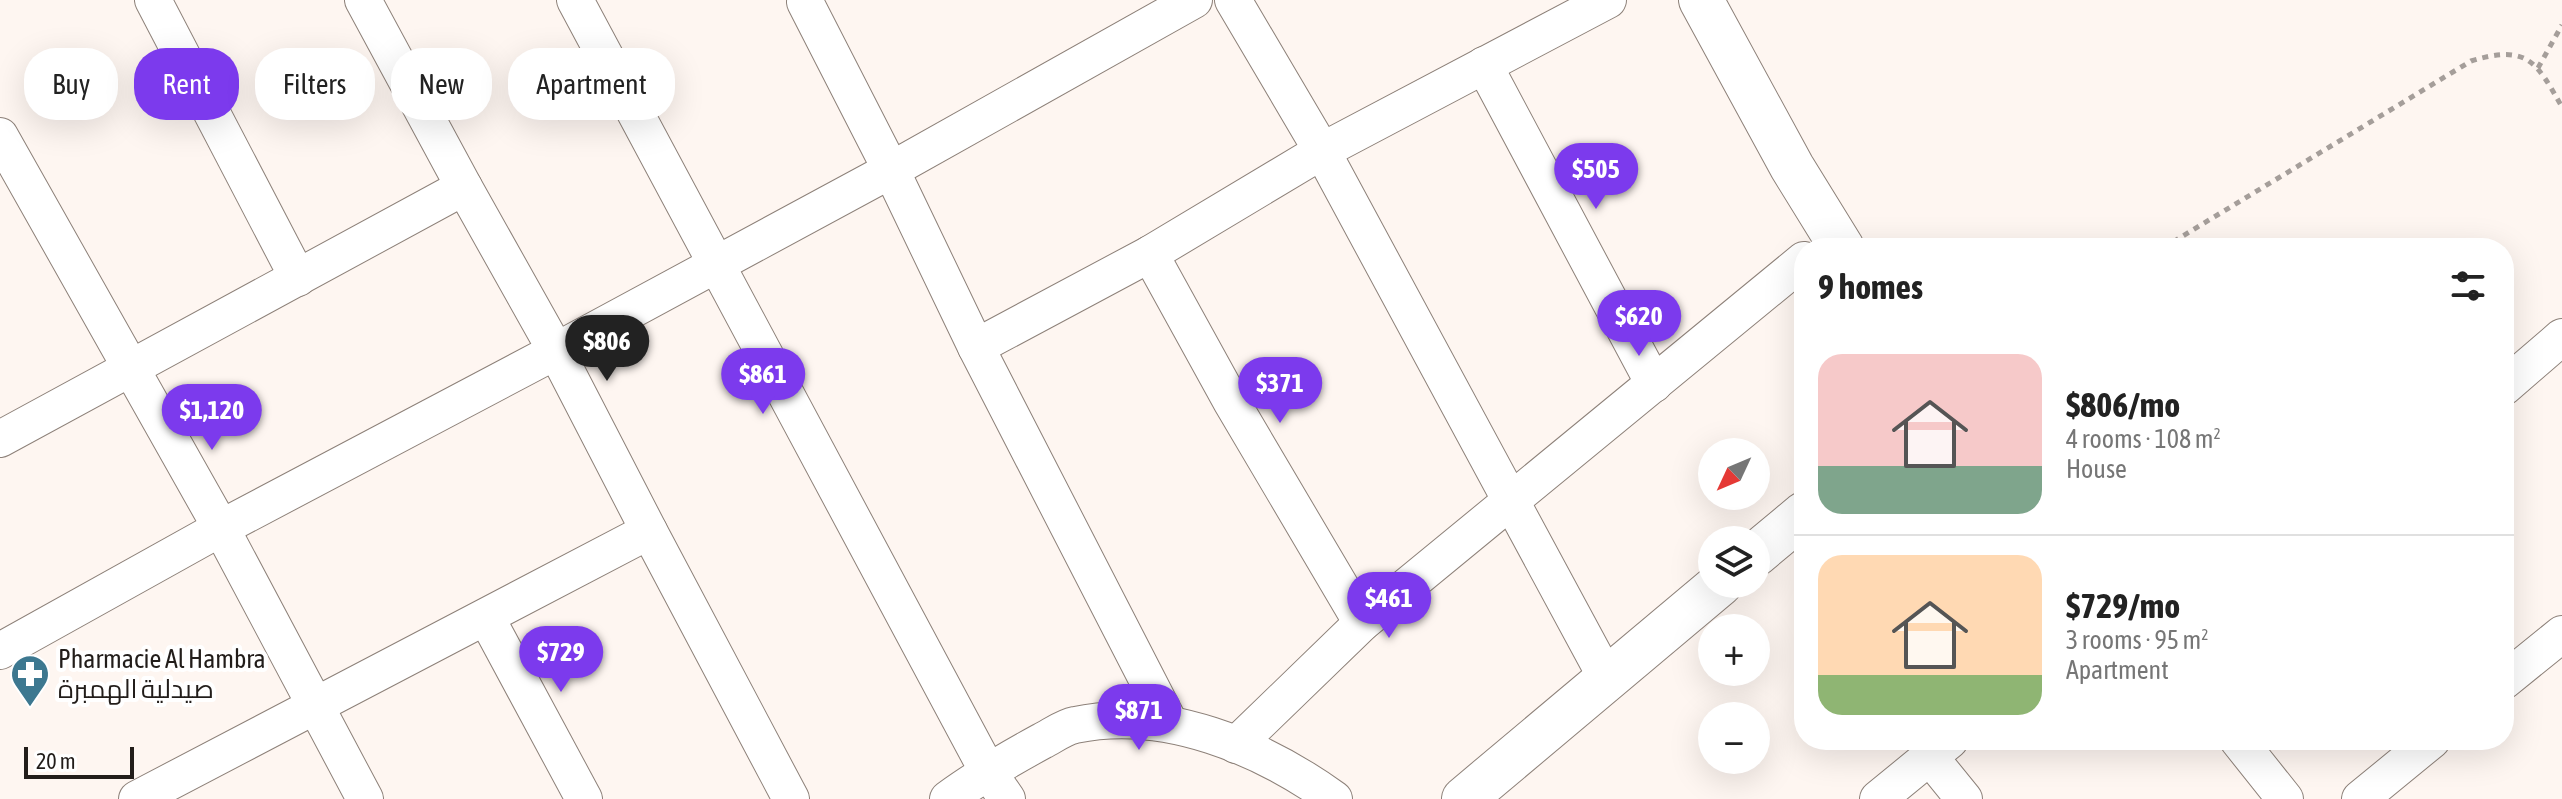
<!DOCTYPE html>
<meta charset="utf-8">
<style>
body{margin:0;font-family:"Asap Condensed",Cairo,sans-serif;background:#f2f2f2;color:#222;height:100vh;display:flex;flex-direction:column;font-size:30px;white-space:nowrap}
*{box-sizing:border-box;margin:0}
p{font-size:26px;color:#767676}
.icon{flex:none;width:44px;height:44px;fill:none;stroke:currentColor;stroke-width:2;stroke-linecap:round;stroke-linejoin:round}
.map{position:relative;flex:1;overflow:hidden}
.side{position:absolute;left:1794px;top:238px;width:720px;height:512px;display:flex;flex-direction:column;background:#fff;border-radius:32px;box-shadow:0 8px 32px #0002}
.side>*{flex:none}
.top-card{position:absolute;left:24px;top:48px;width:760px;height:72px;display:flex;gap:16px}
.needle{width:52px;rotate:226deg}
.fabs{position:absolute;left:1698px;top:438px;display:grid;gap:16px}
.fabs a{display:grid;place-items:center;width:72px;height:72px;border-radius:50%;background:#fff;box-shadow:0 8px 32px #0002;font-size:40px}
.scale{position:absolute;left:24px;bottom:20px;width:110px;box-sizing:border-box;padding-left:8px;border:4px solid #221d1a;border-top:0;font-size:22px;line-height:28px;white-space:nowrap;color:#221d1a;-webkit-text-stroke:6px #fff;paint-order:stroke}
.price{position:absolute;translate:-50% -68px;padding:0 18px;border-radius:28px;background:#7c3aed;color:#fff;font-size:26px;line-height:52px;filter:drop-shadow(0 2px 4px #0008)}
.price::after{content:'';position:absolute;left:50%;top:48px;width:24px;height:18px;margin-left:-12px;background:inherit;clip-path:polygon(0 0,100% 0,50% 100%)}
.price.selected{background:#222;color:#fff}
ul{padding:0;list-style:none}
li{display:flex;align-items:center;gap:24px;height:200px;padding:0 24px}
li+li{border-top:2px solid #e0e0e0}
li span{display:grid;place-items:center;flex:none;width:224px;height:160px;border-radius:24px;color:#555}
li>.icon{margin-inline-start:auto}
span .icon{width:96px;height:96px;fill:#fffc;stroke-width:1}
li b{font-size:34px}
h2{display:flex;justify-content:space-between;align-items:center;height:96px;padding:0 24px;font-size:34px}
.tag{padding:0 28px;border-radius:32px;background:#fff;box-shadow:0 8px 32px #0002;font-size:28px;line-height:72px}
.tag.selected{background:#7c3aed;color:#fff}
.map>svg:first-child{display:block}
</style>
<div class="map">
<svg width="2562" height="799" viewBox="0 0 2562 799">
<rect width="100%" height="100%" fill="#fef6f1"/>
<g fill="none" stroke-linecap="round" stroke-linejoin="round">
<g stroke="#8d8179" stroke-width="38">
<g id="street">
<path d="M153 0 298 278"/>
<path d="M363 0 464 187 556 351 649 531 791 799"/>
<path d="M575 0 987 770 1007 799"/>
<path d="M1233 0 1322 151 1607 679"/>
<path d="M805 2 891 170 976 347 1170 724"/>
<path d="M1484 65 1654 384"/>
<path d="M0 136 221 528 365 799"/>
<path d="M1150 254 1231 401 1362 623"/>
<path d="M976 347 1150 254 1322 151 1608 0"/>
<path d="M2504 387 2562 337"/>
<path d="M0 439 464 187"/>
<path d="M486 617 584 799"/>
<path d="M0 651 221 528 556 351 891 170 1194 0"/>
<path d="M2504 681 2562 634"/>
<path d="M2238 740 2285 799"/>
<path d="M1236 745 1362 623 1804 260"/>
<path d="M1929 756 1964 799"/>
<path d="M137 799 649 531"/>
<path d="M948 799C978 777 1009 759 1042 741 1052 736 1064 727 1075 725 1165 706 1262 747 1334 799"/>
<path d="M1878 799 1950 740"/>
<path d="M2360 799 2432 740"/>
</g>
</g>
<g stroke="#8d8179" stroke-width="46">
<g id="secondary">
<path d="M1701 0 1792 167 1842 248"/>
<path d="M1756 554 1804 514"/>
<path d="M1464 799 1720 584"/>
</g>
</g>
<g stroke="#a59e9a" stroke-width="5" stroke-dasharray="6 6" stroke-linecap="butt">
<path d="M2538 68 2562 25"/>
<path d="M2163 248 2471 61C2527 44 2536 61 2562 107"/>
</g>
<use href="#street" stroke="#fff" stroke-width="36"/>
<use href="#secondary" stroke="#fff" stroke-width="44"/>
</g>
<defs>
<g id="pharmacy-pin" transform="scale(2)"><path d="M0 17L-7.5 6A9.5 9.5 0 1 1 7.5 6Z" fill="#3d7890" stroke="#fff"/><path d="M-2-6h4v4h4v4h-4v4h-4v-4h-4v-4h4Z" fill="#fff"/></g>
</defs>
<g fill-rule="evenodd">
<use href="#pharmacy-pin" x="30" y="674"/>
</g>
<g text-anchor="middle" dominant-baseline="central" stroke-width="8" stroke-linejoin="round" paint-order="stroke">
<g font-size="26" fill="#221d1a" stroke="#fff" text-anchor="start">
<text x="58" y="659">Pharmacie Al Hambra<tspan x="58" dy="30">صيدلية الهمبرة</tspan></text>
</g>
</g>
</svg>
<div class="fabs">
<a><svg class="needle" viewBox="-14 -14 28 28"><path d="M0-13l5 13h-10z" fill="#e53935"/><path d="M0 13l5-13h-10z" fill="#767676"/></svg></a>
<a><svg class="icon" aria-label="layers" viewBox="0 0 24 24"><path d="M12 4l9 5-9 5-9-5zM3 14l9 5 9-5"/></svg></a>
<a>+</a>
<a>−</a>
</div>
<div class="scale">20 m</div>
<b class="price" style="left:1596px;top:211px">$505</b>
<b class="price" style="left:1639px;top:358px">$620</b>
<b class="price selected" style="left:607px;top:383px">$806</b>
<b class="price" style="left:763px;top:416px">$861</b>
<b class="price" style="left:1280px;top:425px">$371</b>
<b class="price" style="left:212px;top:452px">$1,120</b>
<b class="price" style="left:1389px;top:640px">$461</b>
<b class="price" style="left:561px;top:694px">$729</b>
<b class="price" style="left:1139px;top:752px">$871</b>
<div class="top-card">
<a class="tag">Buy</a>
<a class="tag selected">Rent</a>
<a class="tag">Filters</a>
<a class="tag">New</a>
<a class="tag">Apartment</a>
</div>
<section class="side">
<h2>9 homes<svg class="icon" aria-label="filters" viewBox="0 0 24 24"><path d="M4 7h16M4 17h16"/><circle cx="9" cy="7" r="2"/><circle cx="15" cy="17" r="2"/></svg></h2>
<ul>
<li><span style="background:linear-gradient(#f6c9c9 70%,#7fa58c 0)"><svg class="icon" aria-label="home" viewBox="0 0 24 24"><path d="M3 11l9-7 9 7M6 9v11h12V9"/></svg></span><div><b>$806/mo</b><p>4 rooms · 108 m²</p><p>House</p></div></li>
<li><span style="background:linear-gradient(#ffd9b3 75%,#8fb573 0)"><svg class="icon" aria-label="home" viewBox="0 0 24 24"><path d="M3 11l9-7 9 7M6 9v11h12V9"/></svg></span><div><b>$729/mo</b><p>3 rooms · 95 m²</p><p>Apartment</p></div></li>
</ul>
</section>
</div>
